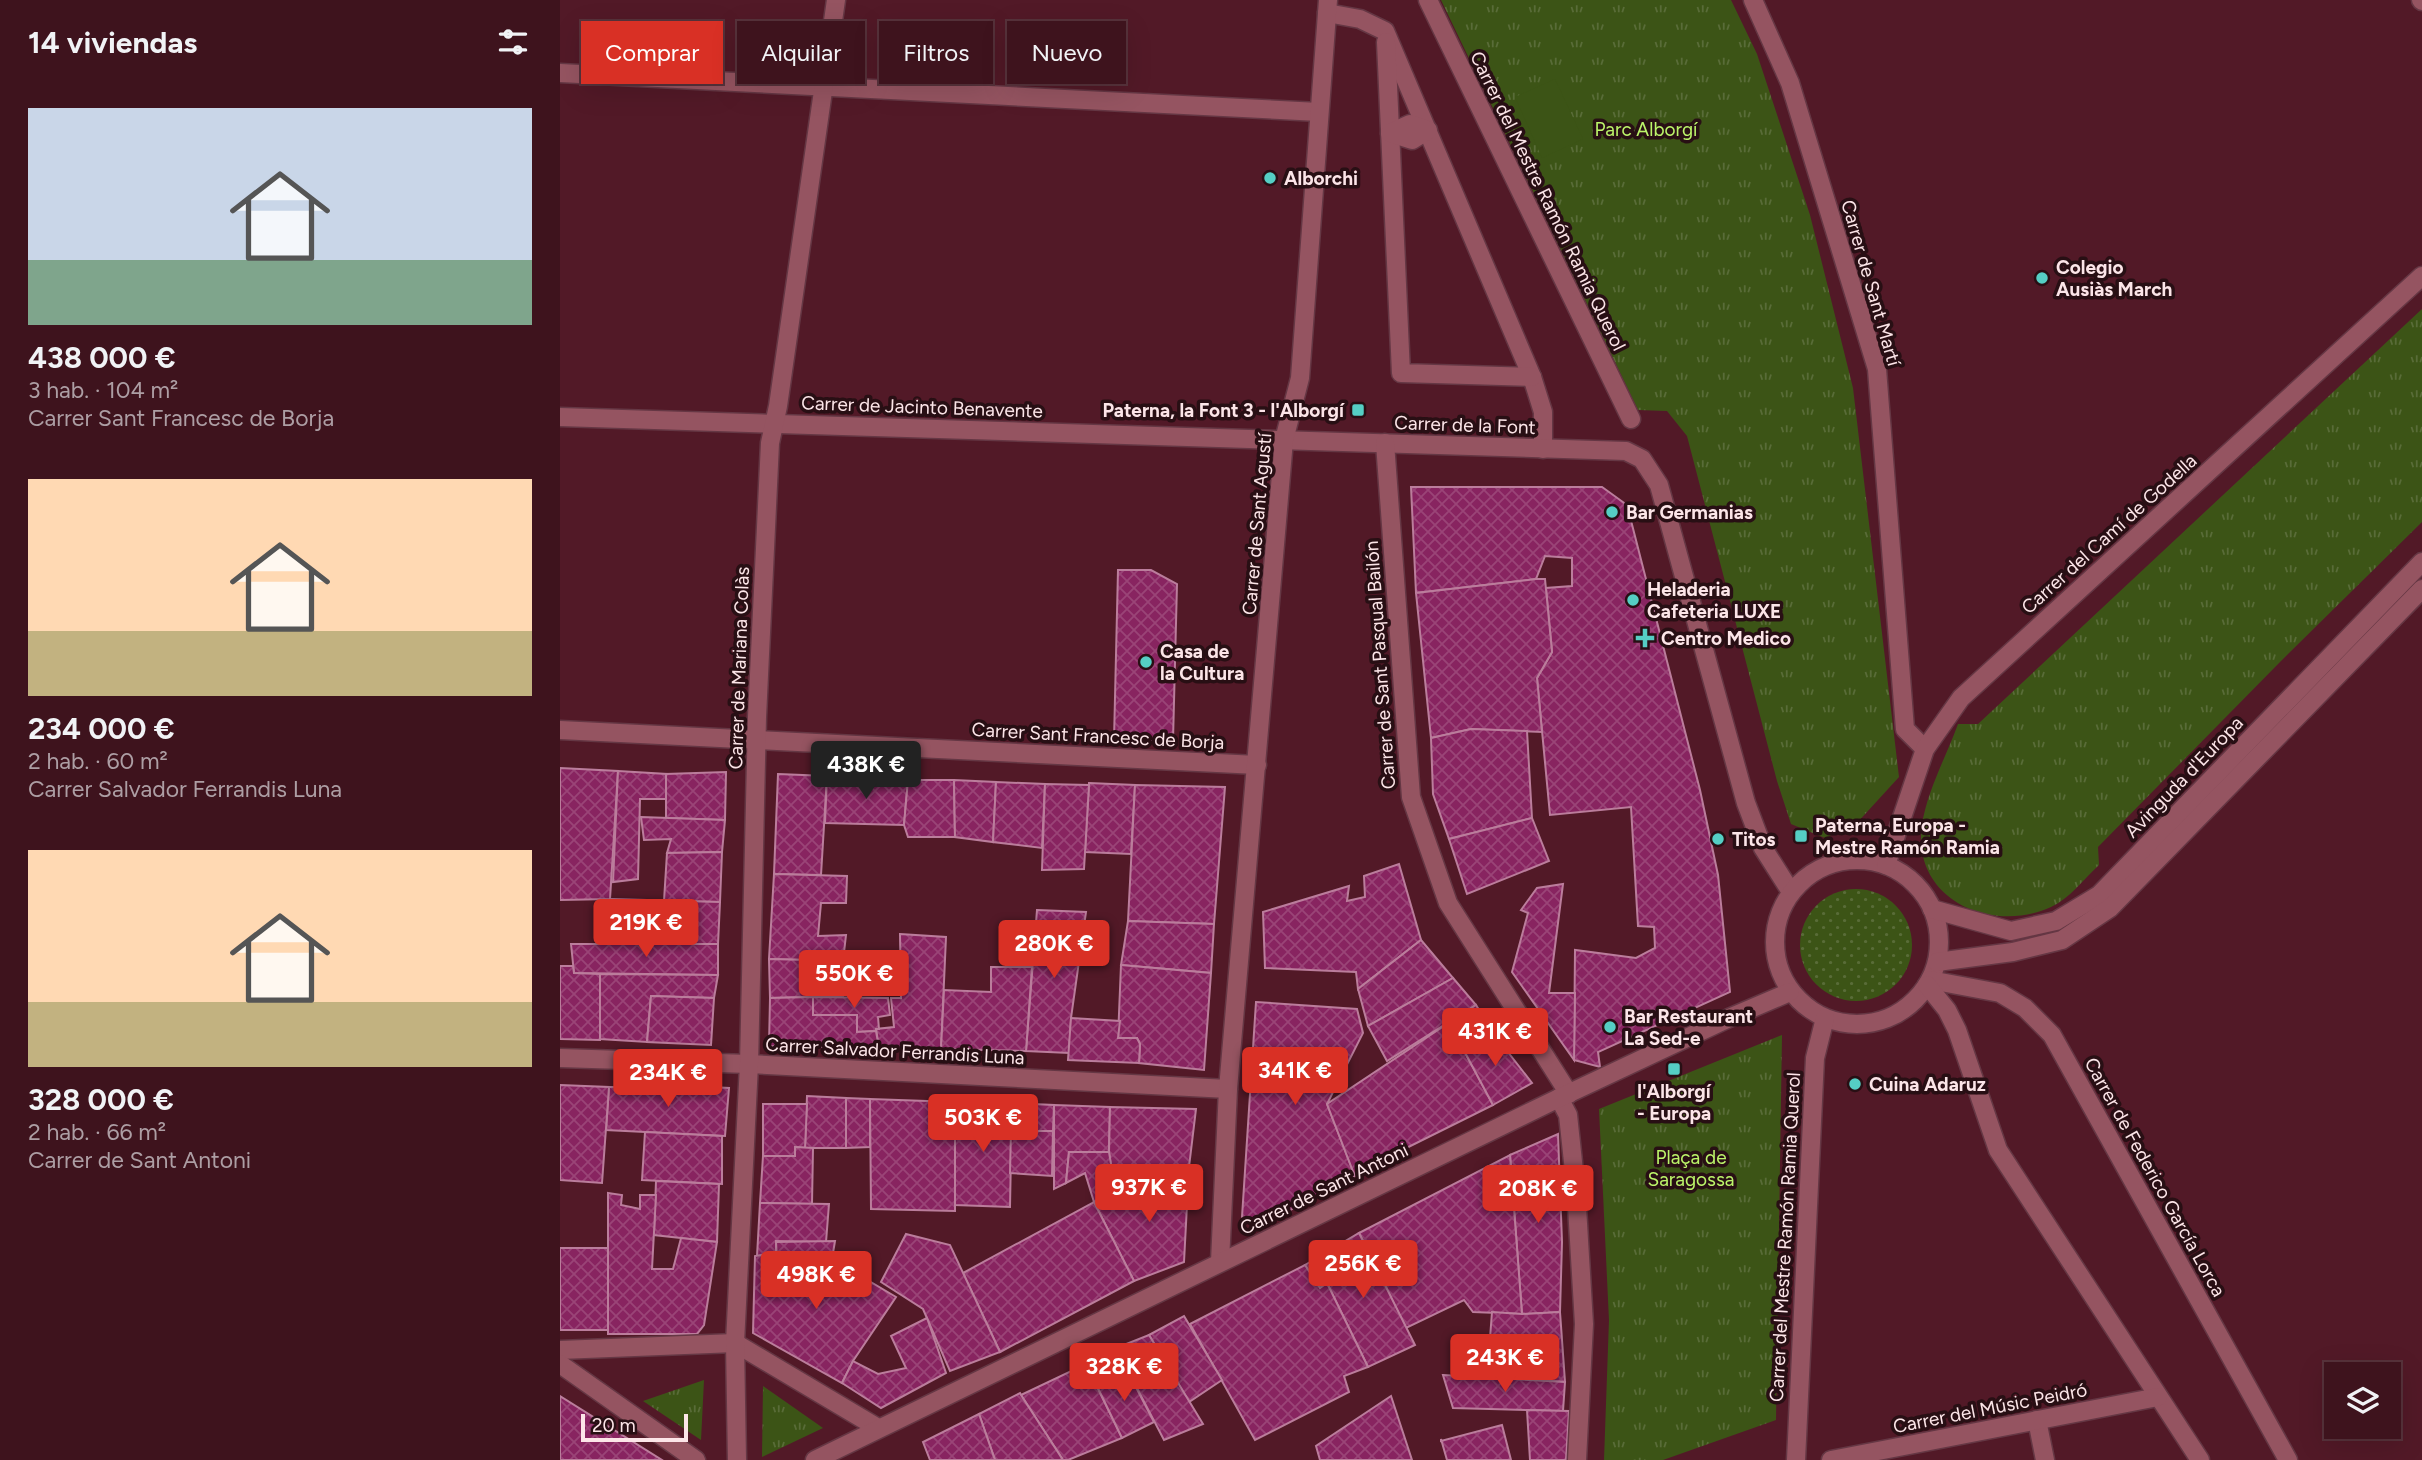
<!DOCTYPE html>
<html lang="es">
<meta charset="utf-8">
<style>
body{margin:0;font-family:Figtree,sans-serif;background:#49202a;color:#f1f3f6;height:100vh;display:flex;flex-direction:column;font-size:26px;white-space:nowrap}
*{box-sizing:border-box;margin:0}
p{font-size:23px;color:#ad9ea4}
.icon{flex:none;width:38px;height:38px;fill:none;stroke:currentColor;stroke-width:2;stroke-linecap:round;stroke-linejoin:round}
.map{position:relative;flex:1;overflow:hidden}
.details{display:flex;flex-direction:column;background:#3e131d;width:560px}
.details>*{flex:none}
.top-card{position:absolute;left:21px;top:21px;width:665px;height:63px;display:flex;gap:14px}
.buttons{position:absolute;left:1764px;top:1362px;display:grid;gap:14px}
.buttons a{display:grid;place-items:center;width:77px;height:77px;border-radius:0px;background:#3e131d;box-shadow:0 7px 28px #0002,0 0 0 2px #57323b;font-size:35px}
.scale{position:absolute;left:21px;bottom:18px;width:107px;box-sizing:border-box;padding-left:7px;border:4px solid #fce5e8;border-top:0;font-size:19px;line-height:24px;white-space:nowrap;color:#fce5e8;-webkit-text-stroke:5px #280f14;paint-order:stroke}
.price{position:absolute;translate:-50% -60px;padding:0 16px;border-radius:7px;background:#d93025;color:#fff;font-size:23px;line-height:46px;filter:drop-shadow(0 2px 4px #0008)}
.price::after{content:'';position:absolute;left:50%;top:42px;width:21px;height:16px;margin-left:-10px;background:inherit;clip-path:polygon(0 0,100% 0,50% 100%)}
.price.current{background:#222;color:#fff}
ul{padding:0;list-style:none}
li{display:grid;align-content:center;gap:14px;height:371px;padding:0 28px}
li span{display:grid;place-items:center;height:217px;border-radius:0px;color:#555}
li>.icon{margin-inline-start:auto}
span .icon{width:126px;height:126px;fill:#fffc;stroke-width:1}
li b{font-size:30px}
h2{display:flex;justify-content:space-between;align-items:center;height:84px;padding:0 28px;font-size:30px}
.chip{padding:0 24px;border-radius:0px;background:#3e131d;box-shadow:0 7px 28px #0002,0 0 0 2px #57323b;font-size:24px;line-height:63px}
.chip.current{background:#d93025;color:#fff}
main{display:flex;flex:1;min-height:0}
.map>svg:first-child{display:block}
</style>
<main>
<section class="details">
<h2>14 viviendas<svg class="icon" aria-label="filters" viewBox="0 0 24 24"><path d="M4 7h16M4 17h16"/><circle cx="9" cy="7" r="2"/><circle cx="15" cy="17" r="2"/></svg></h2>
<ul>
<li><span style="background:linear-gradient(#c9d6e8 70%,#7fa58c 0)"><svg class="icon" aria-label="home" viewBox="0 0 24 24"><path d="M3 11l9-7 9 7M6 9v11h12V9"/></svg></span><div><b>438 000 €</b><p>3 hab. · 104 m²</p><p>Carrer Sant Francesc de Borja</p></div></li>
<li><span style="background:linear-gradient(#ffd9b3 70%,#c2b280 0)"><svg class="icon" aria-label="home" viewBox="0 0 24 24"><path d="M3 11l9-7 9 7M6 9v11h12V9"/></svg></span><div><b>234 000 €</b><p>2 hab. · 60 m²</p><p>Carrer Salvador Ferrandis Luna</p></div></li>
<li><span style="background:linear-gradient(#ffd9b3 70%,#c2b280 0)"><svg class="icon" aria-label="home" viewBox="0 0 24 24"><path d="M3 11l9-7 9 7M6 9v11h12V9"/></svg></span><div><b>328 000 €</b><p>2 hab. · 66 m²</p><p>Carrer de Sant Antoni</p></div></li>
</ul>
</section>
<div class="map">
<svg width="1862" height="1460" viewBox="0 0 1862 1460">
<defs>
<pattern id="grass-dots" width="8" height="8" patternUnits="userSpaceOnUse" patternTransform="scale(1.75)"><rect width="8" height="8" fill="#3c5416"/><path d="M2 2h.1M6 6h.1" fill="none" stroke="#596c38" stroke-width="1.8" stroke-linecap="round"/></pattern>
<pattern id="park-tufts" width="24" height="20" patternUnits="userSpaceOnUse" patternTransform="scale(1.75)"><rect width="24" height="20" fill="#3c5416"/><path d="M3 7l-1-3M5 7V3M7 7l1-3M15 17l-1-3M17 17v-4M19 17l1-3" fill="none" stroke="#596c38"/></pattern>
<pattern id="building-cross-hatch" width="8" height="8" patternUnits="userSpaceOnUse" patternTransform="scale(1.75)"><rect width="8" height="8" fill="#882460"/><path d="M0 0l8 8M0 8l8-8" fill="none" stroke="#9a4477"/></pattern>
</defs>
<rect width="100%" height="100%" fill="#521927"/>
<circle fill="url(#grass-dots)" cx="1296" cy="945" r="56"/>
<g fill="url(#park-tufts)">
<path d="M881 0H1171L1197 54 1250 215 1293 388 1339 777 1296 824 1265 838 1231 824 1217 781 1127 436 1107 411 1078 410Z"/>
<path d="M1862 309V522L1721 661 1538 847 1539 865C1524 879 1509 899 1491 907 1430 935 1351 898 1362 825 1367 791 1386 757 1398 724H1418Z"/>
<path d="M1222 1035 1216 1420 1103 1460H1044L1049 1320 1039 1109Z"/>
<path d="M144 1380 141 1440 83 1401Z"/>
<path d="M203 1386 263 1428 202 1457Z"/>
</g>
<path fill="#3c5416" d="M995 79 1023 139 982 158 955 97Z"/>
<g fill="url(#building-cross-hatch)" stroke="#bb7d9c" stroke-width="2">
<path d="M851 487H1042L1067 505 1140 790 1158 875 1170 992 1038 1052 1040 1067 1014 1060 1015 950 1076 958 1095 948 1094 927 1078 926 1071 807 990 815 977 678 992 652 986 588 1012 586V558L985 556 976 579 856 593Z"/>
<path d="M558 570H591L617 584 613 741 554 740Z"/>
<path d="M976 579H985L992 652 977 678 982 732 911 729 871 738 856 593Z"/>
<path d="M911 729 967 731 972 818 889 839 873 794 871 738Z"/>
<path d="M0 768 58 771 50 899 0 900Z"/>
<path d="M58 771 107 774 106 799H80L78 879 53 882Z"/>
<path d="M166 772 165 820 106 818V774Z"/>
<path d="M218 774 267 776 261 875 214 874Z"/>
<path d="M267 776 348 780 344 825 265 823Z"/>
<path d="M348 780H394L395 837H348L344 825Z"/>
<path d="M394 780 436 782 433 842 395 837Z"/>
<path d="M436 782 485 784 482 848 433 842Z"/>
<path d="M529 783 575 785 571 854 525 852Z"/>
<path d="M485 784 529 785 524 869 482 870Z"/>
<path d="M575 785 665 787 654 924 568 921Z"/>
<path d="M81 817 165 820 162 852 107 853 111 839 84 840Z"/>
<path d="M972 818 989 861 907 894 889 839Z"/>
<path d="M162 852 160 902 104 901 107 853Z"/>
<path d="M839 864 861 940 798 989 796 972 705 968 703 912 789 886 787 901 805 897 804 876Z"/>
<path d="M214 874 287 876 286 903H261L258 936 286 935 283 961 209 959Z"/>
<path d="M1003 884 989 993H1015L1014 1060 952 972 968 913 961 910 977 888Z"/>
<path d="M50 899 160 902 158 944H45Z"/>
<path d="M477 910 526 912 511 1018 509 1053 466 1051Z"/>
<path d="M568 921 654 924 651 973 561 965Z"/>
<path d="M340 934 386 937 381 1049 319 1048 316 1029 334 1027 331 998H341Z"/>
<path d="M861 940 893 978 808 1026 798 989Z"/>
<path d="M11 944H158V975L14 973Z"/>
<path d="M209 959 287 961 283 996 210 998Z"/>
<path d="M561 965 651 973 644 1070 579 1063 580 1044 577 1038H558Z"/>
<path d="M0 966H13L14 973 40 974V1040L0 1039Z"/>
<path d="M431 967H472L466 1051 381 1049 384 990 431 992Z"/>
<path d="M40 974 158 975 154 998 91 996 87 1042 40 1039Z"/>
<path d="M893 978 916 1005 827 1061 808 1026Z"/>
<path d="M91 996 154 998 151 1045 87 1042Z"/>
<path d="M253 997 328 998 330 1015 318 1017 319 1029H316V1031L297 1032V1015H253Z"/>
<path d="M253 997V1015H297V1032L316 1031 319 1048 209 1046 210 998Z"/>
<path d="M696 1002 797 1009 803 1033 767 1104 795 1176 698 1227 682 1217Z"/>
<path d="M916 1005 934 1034 898 1047 887 1024Z"/>
<path d="M511 1018 560 1021 558 1038H577L580 1044 579 1063 508 1060Z"/>
<path d="M887 1024 898 1047 901 1045 933 1105 794 1174 767 1104Z"/>
<path d="M934 1034 972 1083 933 1105 901 1045Z"/>
<path d="M55 1082 169 1088 165 1136 46 1130 49 1087H55Z"/>
<path d="M0 1085 49 1087 42 1183 0 1180Z"/>
<path d="M247 1096 286 1098V1148H245Z"/>
<path d="M286 1098 310 1099V1147L286 1148Z"/>
<path d="M310 1099 395 1102V1211L311 1209Z"/>
<path d="M395 1102 452 1103 450 1207 395 1205Z"/>
<path d="M452 1103 494 1105 493 1131H451Z"/>
<path d="M203 1104H247L245 1148 235 1147V1156H203Z"/>
<path d="M494 1105 550 1107 549 1152H509L506 1183 494 1189Z"/>
<path d="M550 1107 636 1109 629 1167 554 1189 549 1152Z"/>
<path d="M451 1131H493L492 1176 450 1173Z"/>
<path d="M85 1132 162 1136V1184L82 1180Z"/>
<path d="M998 1134 1002 1242 1000 1312 962 1314 950 1155Z"/>
<path d="M235 1147 253 1148 252 1204 200 1203 203 1156H235Z"/>
<path d="M509 1152H549L556 1194 534 1202 525 1173 506 1183Z"/>
<path d="M950 1155 962 1314 913 1312 904 1300 846 1328 799 1233Z"/>
<path d="M629 1167 624 1262 574 1281 534 1202Z"/>
<path d="M96 1181 159 1184 157 1242 94 1235Z"/>
<path d="M48 1193 62 1195 61 1205 80 1209V1195H96L92 1269H113L121 1238 157 1242 144 1325 137 1334H48Z"/>
<path d="M534 1202 574 1281 440 1352 403 1273Z"/>
<path d="M200 1203 269 1204 266 1242 216 1241V1253L197 1256Z"/>
<path d="M799 1233 855 1345 808 1367 767 1283 760 1288 745 1265Z"/>
<path d="M346 1234 390 1245 440 1352 390 1371 363 1309 321 1282Z"/>
<path d="M275 1241 272 1259 217 1260 216 1242Z"/>
<rect x="0" y="1248" width="48" height="82"/>
<path d="M216 1253 217 1260 272 1259 336 1297 293 1361 282 1383 193 1333 195 1256Z"/>
<path d="M745 1265 760 1288 767 1283 808 1367 784 1376 789 1392 695 1440 630 1324Z"/>
<path d="M932 1312 962 1314 1000 1312 1005 1382 927 1377Z"/>
<path d="M624 1316 662 1380 629 1402 589 1335Z"/>
<path d="M367 1318 386 1373 321 1408 282 1383 293 1361 318 1374 346 1368 331 1336Z"/>
<path d="M589 1335 643 1424 604 1440 556 1348Z"/>
<path d="M556 1348 566 1368 535 1382 526 1364Z"/>
<path d="M526 1364 562 1438 508 1460H503L461 1395Z"/>
<path d="M566 1368 594 1422 562 1438 535 1382Z"/>
<path d="M883 1375 1005 1382 1003 1411 893 1408Z"/>
<path d="M460 1393 461 1395 503 1460H435L419 1414Z"/>
<path d="M0 1396 102 1460H0Z"/>
<path d="M831 1396 852 1460H760L756 1446Z"/>
<path d="M967 1410 1009 1411 1006 1460H970Z"/>
<path d="M419 1414 435 1460H370L363 1442Z"/>
<path d="M942 1425 951 1460H887L881 1439V1441Z"/>
</g>
<g fill="none" stroke-linecap="round" stroke-linejoin="round">
<g stroke="#653744" stroke-width="21">
<g id="minor">
<path d="M868 0 1071 419"/>
<path d="M1193 0 1230 83 1317 369 1345 729 1365 749"/>
<path d="M1861 0 1862 1"/>
<path d="M767 13 800 19 825 31 972 377 983 412V449"/>
<path d="M826 42 841 373 972 377"/>
<path d="M0 73 759 112"/>
<path d="M850 124 868 130 852 140 830 133Z"/>
<path d="M0 417 1066 451 1082 459 1099 485 1186 803 1203 848 1231 892"/>
<path d="M825 443 851 797 888 903 1009 1094"/>
<path d="M0 730 697 765"/>
<circle cx="1297" cy="942" r="82"/>
<path d="M1326 865 1365 749 1401 698 1862 276"/>
<path d="M1372 909 1451 931 1496 921 1539 895 1862 562"/>
<path d="M1377 962 1453 952 1502 940 1550 908 1862 589"/>
<path d="M1370 980 1440 993 1465 1008 1492 1035 1728 1460"/>
<path d="M1367 985 1387 1010 1397 1030 1438 1150 1640 1460"/>
<path d="M0 1058 189 1064 668 1089"/>
<path d="M999 1098 1008 1115 1016 1190 1024 1324 1017 1460"/>
<path d="M660 1262 668 1089 724 440 740 378 768 0"/>
<path d="M0 1350 175 1343 318 1428"/>
<path d="M0 1364 136 1460"/>
<path d="M1477 1420 1485 1460"/>
<path d="M177 1460 175 1343 189 1064 197 717 210 443 218 406 276 0"/>
<path d="M255 1460 999 1098 1169 1018 1230 992"/>
<path d="M1236 1460 1255 1058 1265 1018"/>
<path d="M1271 1460 1598 1397"/>
</g>
</g>
<use href="#minor" stroke="#955461" stroke-width="18"/>
</g>
<g fill="#55cec4" stroke="#280f14" stroke-width="2.5">
<circle cx="710" cy="178" r="7"/>
<circle cx="1482" cy="278" r="7"/>
<rect x="791" y="403" width="14" height="14" rx="3.5"/>
<circle cx="1052" cy="512" r="7"/>
<circle cx="1073" cy="600" r="7"/>
<path d="M1081.5 627.5h7v7h7v7h-7v7h-7v-7h-7v-7h7z"/>
<circle cx="586" cy="662" r="7"/>
<rect x="1234" y="829" width="14" height="14" rx="3.5"/>
<circle cx="1158" cy="839" r="7"/>
<circle cx="1050" cy="1027" r="7"/>
<rect x="1107" y="1062" width="14" height="14" rx="3.5"/>
<circle cx="1295" cy="1084" r="7"/>
</g>
<g text-anchor="middle" dominant-baseline="central" stroke-width="7" stroke-linejoin="round" paint-order="stroke">
<g font-size="19" fill="#bcf56a" stroke="#280f14">
<text x="1086" y="129">Parc Alborgí</text>
<text x="1131" y="1157">Plaça de<tspan x="1131" dy="22">Saragossa</tspan></text>
</g>
<g font-size="19" font-weight="bold" fill="#fce5e8" stroke="#280f14" text-anchor="start">
<text x="724" y="178">Alborchi</text>
<text x="1496" y="267">Colegio<tspan x="1496" dy="22">Ausiàs March</tspan></text>
<text x="784" y="410" text-anchor="end">Paterna, la Font 3 - l'Alborgí</text>
<text x="1066" y="512">Bar Germanias</text>
<text x="1087" y="589">Heladeria<tspan x="1087" dy="22">Cafeteria LUXE</tspan></text>
<text x="1101" y="638">Centro Medico</text>
<text x="600" y="651">Casa de<tspan x="600" dy="22">la Cultura</tspan></text>
<text x="1255" y="825">Paterna, Europa -<tspan x="1255" dy="22">Mestre Ramón Ramia</tspan></text>
<text x="1172" y="839">Titos</text>
<text x="1064" y="1016">Bar Restaurant<tspan x="1064" dy="22">La Sed-e</tspan></text>
<text x="1309" y="1084">Cuina Adaruz</text>
<text x="1114" y="1091" text-anchor="middle">l'Alborgí<tspan x="1114" dy="22">- Europa</tspan></text>
</g>
<g font-size="19" fill="#fce5e8" stroke="#280f14">
<text transform="translate(988 201) rotate(64)">Carrer del Mestre Ramón Ramia Querol</text>
<text transform="translate(1311 283) rotate(74)">Carrer de Sant Martí</text>
<text transform="translate(362 407) rotate(2)">Carrer de Jacinto Benavente</text>
<text transform="translate(905 425) rotate(2)">Carrer de la Font</text>
<text transform="translate(697 524) rotate(-85)">Carrer de Sant Agustí</text>
<text transform="translate(1549 534) rotate(-42)">Carrer del Camí de Godella</text>
<text transform="translate(820 665) rotate(-94)">Carrer de Sant Pasqual Bailón</text>
<text transform="translate(179 668) rotate(-88)">Carrer de Mariana Colàs</text>
<text transform="translate(538 736) rotate(3)">Carrer Sant Francesc de Borja</text>
<text transform="translate(1624 777) rotate(-46)">Avinguda d'Europa</text>
<text transform="translate(335 1051) rotate(3)">Carrer Salvador Ferrandis Luna</text>
<text transform="translate(1595 1177) rotate(61)">Carrer de Federico García Lorca</text>
<text transform="translate(764 1189) rotate(-26)">Carrer de Sant Antoni</text>
<text transform="translate(1225 1237) rotate(-87)">Carrer del Mestre Ramón Ramia Querol</text>
<text transform="translate(1430 1408) rotate(-11)">Carrer del Músic Peidró</text>
</g>
</g>
</svg>
<div class="buttons">
<a><svg class="icon" aria-label="layers" viewBox="0 0 24 24"><path d="M12 4l9 5-9 5-9-5zM3 14l9 5 9-5"/></svg></a>
</div>
<div class="scale">20 m</div>
<b class="price current" style="left:306px;top:801px">438K €</b>
<b class="price" style="left:86px;top:959px">219K €</b>
<b class="price" style="left:494px;top:980px">280K €</b>
<b class="price" style="left:294px;top:1010px">550K €</b>
<b class="price" style="left:935px;top:1068px">431K €</b>
<b class="price" style="left:735px;top:1107px">341K €</b>
<b class="price" style="left:108px;top:1109px">234K €</b>
<b class="price" style="left:423px;top:1154px">503K €</b>
<b class="price" style="left:589px;top:1224px">937K €</b>
<b class="price" style="left:978px;top:1225px">208K €</b>
<b class="price" style="left:803px;top:1300px">256K €</b>
<b class="price" style="left:256px;top:1311px">498K €</b>
<b class="price" style="left:945px;top:1394px">243K €</b>
<b class="price" style="left:564px;top:1403px">328K €</b>
<div class="top-card">
<a class="chip current">Comprar</a>
<a class="chip">Alquilar</a>
<a class="chip">Filtros</a>
<a class="chip">Nuevo</a>
</div>
</div>
</main>
